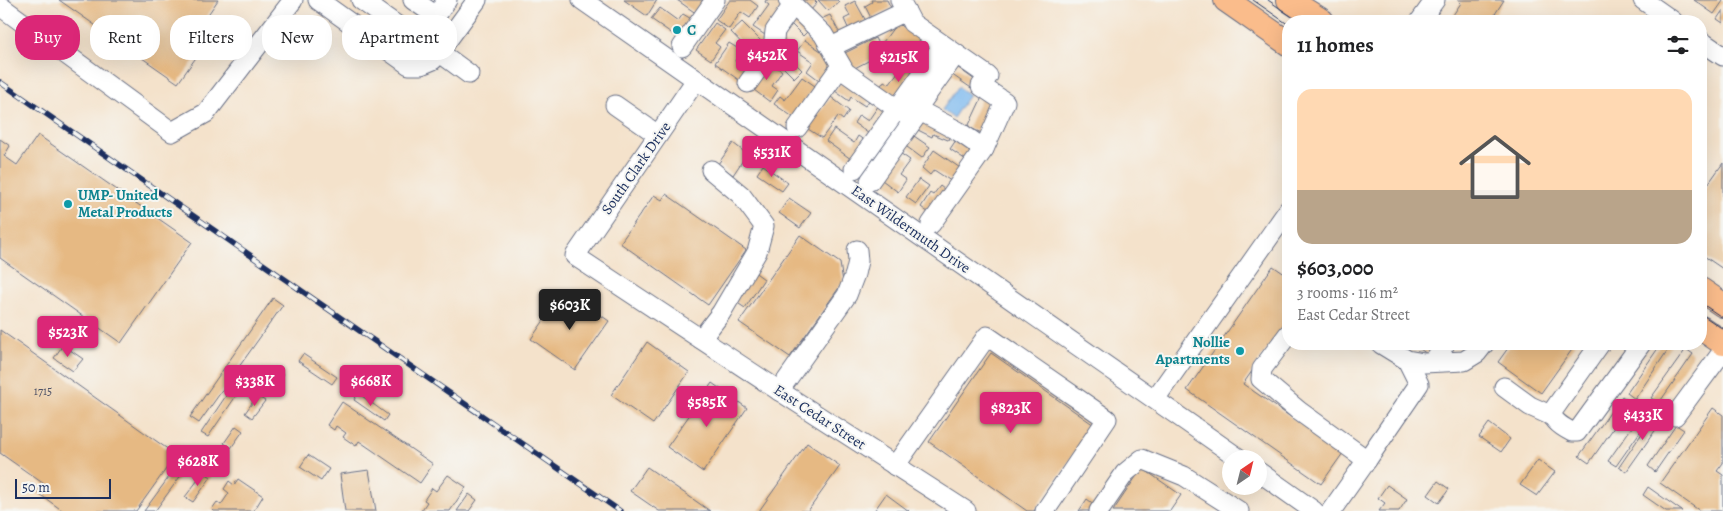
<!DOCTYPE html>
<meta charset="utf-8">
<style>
body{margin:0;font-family:Alegreya,serif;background:#f2f2f2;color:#202124;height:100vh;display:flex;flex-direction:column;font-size:19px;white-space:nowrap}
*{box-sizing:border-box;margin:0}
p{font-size:16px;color:#757577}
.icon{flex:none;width:28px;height:28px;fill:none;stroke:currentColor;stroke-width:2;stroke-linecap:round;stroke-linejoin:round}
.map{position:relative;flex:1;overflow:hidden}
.panel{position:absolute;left:1282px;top:15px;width:425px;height:335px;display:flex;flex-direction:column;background:#fff;border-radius:20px;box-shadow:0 5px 20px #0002}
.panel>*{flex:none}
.hud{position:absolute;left:15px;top:15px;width:475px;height:45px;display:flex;gap:10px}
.needle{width:32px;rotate:35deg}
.fabs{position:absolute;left:1222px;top:450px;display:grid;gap:10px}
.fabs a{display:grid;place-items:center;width:45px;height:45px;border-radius:50%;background:#fff;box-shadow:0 5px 20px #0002;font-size:25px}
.scale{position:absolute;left:15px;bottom:12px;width:96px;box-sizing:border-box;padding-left:5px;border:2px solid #1b2f5e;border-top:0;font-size:14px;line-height:18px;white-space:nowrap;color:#1b2f5e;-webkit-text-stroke:4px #f6f6f2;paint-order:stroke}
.price{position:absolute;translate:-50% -42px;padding:0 11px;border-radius:5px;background:#db2777;color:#fff;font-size:16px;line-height:32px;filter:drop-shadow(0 1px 2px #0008)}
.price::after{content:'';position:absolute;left:50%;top:30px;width:15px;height:11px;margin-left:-8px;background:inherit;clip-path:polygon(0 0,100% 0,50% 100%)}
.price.on{background:#222;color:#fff}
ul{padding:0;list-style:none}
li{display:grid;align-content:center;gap:10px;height:265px;padding:0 15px}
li+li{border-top:1px solid #e0e0e0}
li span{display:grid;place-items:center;height:155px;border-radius:15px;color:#555}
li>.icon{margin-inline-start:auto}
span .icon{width:90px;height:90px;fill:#fffc;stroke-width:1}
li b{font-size:21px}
h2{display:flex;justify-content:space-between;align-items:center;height:60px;padding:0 15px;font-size:21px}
.tag{padding:0 18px;border-radius:20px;background:#fff;box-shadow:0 5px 20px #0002;font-size:18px;line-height:45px}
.tag.on{background:#db2777;color:#fff}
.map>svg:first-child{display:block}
</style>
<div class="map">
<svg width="1723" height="511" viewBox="0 0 1723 511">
<rect width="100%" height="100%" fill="#f6f6f2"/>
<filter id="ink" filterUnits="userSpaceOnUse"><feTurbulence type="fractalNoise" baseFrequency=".02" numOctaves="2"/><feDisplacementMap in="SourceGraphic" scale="10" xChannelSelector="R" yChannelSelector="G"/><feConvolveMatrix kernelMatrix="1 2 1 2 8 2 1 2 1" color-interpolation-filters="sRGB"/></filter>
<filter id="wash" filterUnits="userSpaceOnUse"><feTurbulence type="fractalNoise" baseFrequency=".0096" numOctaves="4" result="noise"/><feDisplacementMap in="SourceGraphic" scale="20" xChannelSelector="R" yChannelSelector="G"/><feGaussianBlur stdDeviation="1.12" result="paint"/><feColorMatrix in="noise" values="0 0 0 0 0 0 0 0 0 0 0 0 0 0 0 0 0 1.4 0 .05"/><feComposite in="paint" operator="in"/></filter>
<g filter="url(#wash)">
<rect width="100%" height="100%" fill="#f4e2cb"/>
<path fill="#7db9ef" stroke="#4c74a6" d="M958 87 969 95 953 118 942 110Z"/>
<g id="blocks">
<g fill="#e6b983">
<path d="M59 0H218L207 16 219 25 178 83Z"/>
<path d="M624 0H657L647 16Z"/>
<path d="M677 0H707L697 14Z"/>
<path d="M730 0H750L758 6 750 18 741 12 729 29 716 20Z"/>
<path d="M766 0H781L789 6 768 37 753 27 769 5 765 2Z"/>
<path d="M797 0H814L817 3 810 11Z"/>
<path d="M818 0H837L839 2 828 11Z"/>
<path d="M871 0H887L891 8 871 18 865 6 872 2Z"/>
<path d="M1458 0H1504L1495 14 1498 16 1494 21H1449L1461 3Z"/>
<path d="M1694 0H1723V1L1714 14Z"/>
<path d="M855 1 866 21 849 30 844 19 850 16 845 6Z"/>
<path d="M660 8 678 21 683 14 693 20 680 39 651 19Z"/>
<path d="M1723 10V23L1717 19Z"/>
<path d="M793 12 810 29 803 36 786 19Z"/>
<path d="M830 15 840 34 830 39 821 19Z"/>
<path d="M742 22 769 49 754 64 746 56 750 52 731 32Z"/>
<path d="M715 23 725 30 715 43 720 47 711 60 696 50Z"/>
<path d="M897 23 933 49 923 63 898 46 894 53 885 46 886 45 883 42Z"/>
<path d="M875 38 887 61 874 68 870 60 853 69 845 53Z"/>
<path d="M805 40 834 60 819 80 807 71 813 62 797 51Z"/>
<path d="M782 42 794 54 790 58 802 70 794 78 770 54Z"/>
<path d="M729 43 742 51 735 61 751 72 743 83 715 63Z"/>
<path d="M768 60 782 71 772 86 778 90 770 102 750 87Z"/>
<path d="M905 63 919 72 896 103 878 90 884 81 889 84Z"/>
<path d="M957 67 979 83 974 90 951 74Z"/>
<path d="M802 77 815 86 793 117 774 104 780 96 785 100Z"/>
<path d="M844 78 872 97 865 106 851 97 849 101 835 91Z"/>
<path d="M983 95 999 102 984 134 968 127Z"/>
<path d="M831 97 849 111 843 120 838 116 822 138 808 129Z"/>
<path d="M881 102 891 109 872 136 854 123 859 115 868 121Z"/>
<path d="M922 116 952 131 948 140 933 134 932 137 916 129Z"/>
<path d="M834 129 854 143 858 136 868 143 855 162 826 141Z"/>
<path d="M911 134 930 147 922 158 903 144Z"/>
<path d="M38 135 192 242 121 343 0 258V139L10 146 4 156 17 165Z"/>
<path d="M956 140 975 154 969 162 950 149Z"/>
<path d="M733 143 747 154 733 175 718 164Z"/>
<path d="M934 150 966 172 957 185 934 170 930 175 922 168Z"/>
<path d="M897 151 910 160 899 175 906 180 898 192 878 177Z"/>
<path d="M1723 163V269L1701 254V194Z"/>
<path d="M763 165 788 183 782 191 757 174Z"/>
<path d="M919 179 929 186 916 204 906 197Z"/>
<path d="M940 186 949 193 933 216 921 207 930 193 933 195Z"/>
<path d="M666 194 746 250 708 305 620 243 654 195 662 200Z"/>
<path d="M789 198 811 213 800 228 779 213Z"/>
<path d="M800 235 840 263 843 282 790 357 739 322Z"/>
<path d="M1273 266 1289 277V318L1243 384 1343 453 1321 484 1187 390Z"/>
<path d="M753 271 764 279 745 308 733 300Z"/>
<path d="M563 293 580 305 582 302 609 321 575 370 531 339Z"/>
<path d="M273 298 283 305 199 423 190 417Z"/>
<path d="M0 330 176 455 136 511H63L38 493 44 484 0 453Z"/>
<path d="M647 342 689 372 653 424 611 395Z"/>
<path d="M1413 344H1434L1427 354Z"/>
<path d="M1511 344H1576L1541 393 1498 362Z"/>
<path d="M1661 344 1671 345 1635 399 1627 393Z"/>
<path d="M63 345 83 359 73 371 54 358Z"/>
<path d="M1686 349 1693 354 1659 403 1651 398Z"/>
<path d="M991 353 1094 425 1034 511H1027L929 442Z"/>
<path d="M303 354 337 377 332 384 298 361Z"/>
<path d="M275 370 283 375 270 392 263 387Z"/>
<path d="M242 372 249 377 208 437 201 433Z"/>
<path d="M712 383 747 408 703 472 667 447Z"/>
<path d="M358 393 388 415 384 421 354 400Z"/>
<path d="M257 396 265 401 252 418 245 413Z"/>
<path d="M1622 396 1631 403 1589 463 1579 456Z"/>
<path d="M342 402 433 464 420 483 359 441 356 446 343 437 346 433 336 426 334 430 327 425Z"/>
<path d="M1649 403 1656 409 1616 466 1608 461Z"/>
<path d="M1713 408 1723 415V463L1717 471 1723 475V511H1700L1660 483Z"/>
<path d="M1658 410 1666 415 1626 472 1619 467Z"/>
<path d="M1489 423 1510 439 1501 452 1479 437Z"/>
<path d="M1676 425 1684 430 1655 472 1648 466Z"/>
<path d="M236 426 243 431 231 448 224 443Z"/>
<path d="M807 443 840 466 808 511H759Z"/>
<path d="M308 455 329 469 321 481 300 467Z"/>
<path d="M1538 460 1555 472 1537 496 1520 485Z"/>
<path d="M180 462 187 467 155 511H144Z"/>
<path d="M647 467 710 511H659L630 491Z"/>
<path d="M1142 468 1181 495 1170 511H1113Z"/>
<path d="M369 470 376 511H345L340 474Z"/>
<path d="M204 472 211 477 193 502 185 497Z"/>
<path d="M448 475 466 487 450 511H421L427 502 424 500 432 488 436 491Z"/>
<path d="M238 479 263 496 255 509 252 511H214L212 509 217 502 221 505 229 493 224 489 229 481 234 485Z"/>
<path d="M1438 481 1449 489 1439 503 1428 495Z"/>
<path d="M1387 485 1407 499 1399 511H1379L1385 503 1378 498Z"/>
<path d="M1648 487 1682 511H1666L1643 495Z"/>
<path d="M469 494 477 500 469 511H457Z"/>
<path d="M886 494 909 511H874Z"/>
<path d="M1087 499 1095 505 1090 511H1079Z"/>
</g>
</g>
</g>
<g filter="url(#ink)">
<use href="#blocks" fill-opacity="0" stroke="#676e84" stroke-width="1"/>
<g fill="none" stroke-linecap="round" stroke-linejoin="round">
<g stroke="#676e84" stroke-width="21">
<g id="minor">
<path d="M318 0 409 65H421L433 60 477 0"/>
<path d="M361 0 419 41 447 0"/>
<path d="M413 0 435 15"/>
<path d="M582 0 1240 459"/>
<path d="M788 0 823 34 845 72 913 120"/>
<path d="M900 0 912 23 988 76 981 86 1005 102 984 149 931 224"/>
<path d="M1643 0 1673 21"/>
<path d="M0 6 172 132 206 113 293 0"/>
<path d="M1420 21 1435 0"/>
<path d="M1701 41 1723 56"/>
<path d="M682 47 715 0"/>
<path d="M831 47 906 11"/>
<path d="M439 52 469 74"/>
<path d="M696 80 575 256 781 392 966 511"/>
<path d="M748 83 773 48 775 31 793 5"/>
<path d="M615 105 658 135"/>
<path d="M920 111 958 131 984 149"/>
<path d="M797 128 841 66"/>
<path d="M854 169 943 45"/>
<path d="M870 181 920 111 918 107 956 54"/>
<path d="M1289 333 1262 369 1261 379 1299 411 1367 460 1331 511"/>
<path d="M701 339 721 313 757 252 764 226 741 195 711 170"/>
<path d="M1381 344 1407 360 1424 363 1464 361 1477 353 1484 344"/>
<path d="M1600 344 1552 412C1552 421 1564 428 1572 432H1577L1641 344"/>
<path d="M1433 362 1445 344"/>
<path d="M1504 387 1530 406 1552 416"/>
<path d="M779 391 847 295 855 274 858 261 857 250"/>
<path d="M1155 399 1289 209"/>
<path d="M1675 416 1723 351"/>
<path d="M1367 460 1419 384 1407 360"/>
<path d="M895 466 987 336 1107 419 1045 511"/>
<path d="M1259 472 1314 511"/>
<path d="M1099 511 1125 473 1142 459 1184 476 1239 511"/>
</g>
</g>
<g stroke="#676e84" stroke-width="26">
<g id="major">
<path d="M1226 0 1289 44"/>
<path d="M1289 0 1322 21"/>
<path d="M1701 290 1723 305"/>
<path d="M1701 328 1723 343"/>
</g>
</g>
<use href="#minor" stroke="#fff" stroke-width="19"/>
<use href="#major" stroke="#fabc8b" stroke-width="24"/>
<g stroke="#1b2f5e" stroke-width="1">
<path d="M1253 0 1289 25"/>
<path d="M1268 0 1298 21"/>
<path d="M1701 303 1723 318"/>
<path d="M1701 314 1723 329"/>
</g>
<g stroke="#1b2f5e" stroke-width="5.5">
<path id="rail" d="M0 82 620 511"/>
</g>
<use href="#rail" stroke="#f6f6f2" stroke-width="4" stroke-dasharray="11" stroke-linecap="butt"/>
</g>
</g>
<g fill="#0f9aa8" stroke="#f6f6f2" stroke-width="2">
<circle cx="677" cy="30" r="5"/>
<circle cx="68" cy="204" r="5"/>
<circle cx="1240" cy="351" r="5"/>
</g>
<g text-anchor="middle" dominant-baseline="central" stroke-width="4" stroke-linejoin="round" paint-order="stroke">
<g font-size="12" fill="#4e5267">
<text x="43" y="391">1715</text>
</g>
<g font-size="15" font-weight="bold" fill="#0d838f" stroke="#f6f6f2" text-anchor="start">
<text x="687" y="30">C</text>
<text x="78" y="195">UMP- United<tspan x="78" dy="17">Metal Products</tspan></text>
<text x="1230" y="342" text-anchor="end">Nollie<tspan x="1230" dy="17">Apartments</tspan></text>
</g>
<g font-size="15" fill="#1b2f5e" stroke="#f6f6f2">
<text transform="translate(636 168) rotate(-55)">South Clark Drive</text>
<text transform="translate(911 229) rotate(35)">East Wildermuth Drive</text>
<text transform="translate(820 417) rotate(33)">East Cedar Street</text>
</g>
</g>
</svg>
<div class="fabs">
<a><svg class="needle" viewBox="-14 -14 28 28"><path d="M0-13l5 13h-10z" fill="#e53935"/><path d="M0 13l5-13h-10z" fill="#757577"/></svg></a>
</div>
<div class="scale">50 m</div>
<b class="price" style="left:767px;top:81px">$452K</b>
<b class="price" style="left:899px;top:83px">$215K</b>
<b class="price" style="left:772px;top:178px">$531K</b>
<b class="price on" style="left:570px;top:331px">$603K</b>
<b class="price" style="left:68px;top:358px">$523K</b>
<b class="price" style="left:255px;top:407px">$338K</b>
<b class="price" style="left:371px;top:407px">$668K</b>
<b class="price" style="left:707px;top:428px">$585K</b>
<b class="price" style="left:1011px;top:434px">$823K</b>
<b class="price" style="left:1643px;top:441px">$433K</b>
<b class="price" style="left:198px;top:487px">$628K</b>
<div class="hud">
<a class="tag on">Buy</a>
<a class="tag">Rent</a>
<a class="tag">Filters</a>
<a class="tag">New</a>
<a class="tag">Apartment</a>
</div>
<section class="panel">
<h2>11 homes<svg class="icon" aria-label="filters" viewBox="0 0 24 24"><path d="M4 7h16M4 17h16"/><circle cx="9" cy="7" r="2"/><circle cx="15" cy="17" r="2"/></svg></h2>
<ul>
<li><span style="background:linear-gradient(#ffd9b3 65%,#b9a48a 0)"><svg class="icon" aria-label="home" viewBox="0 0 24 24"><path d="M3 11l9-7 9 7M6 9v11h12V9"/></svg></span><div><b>$603,000</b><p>3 rooms · 116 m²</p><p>East Cedar Street</p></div></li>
</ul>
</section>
</div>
